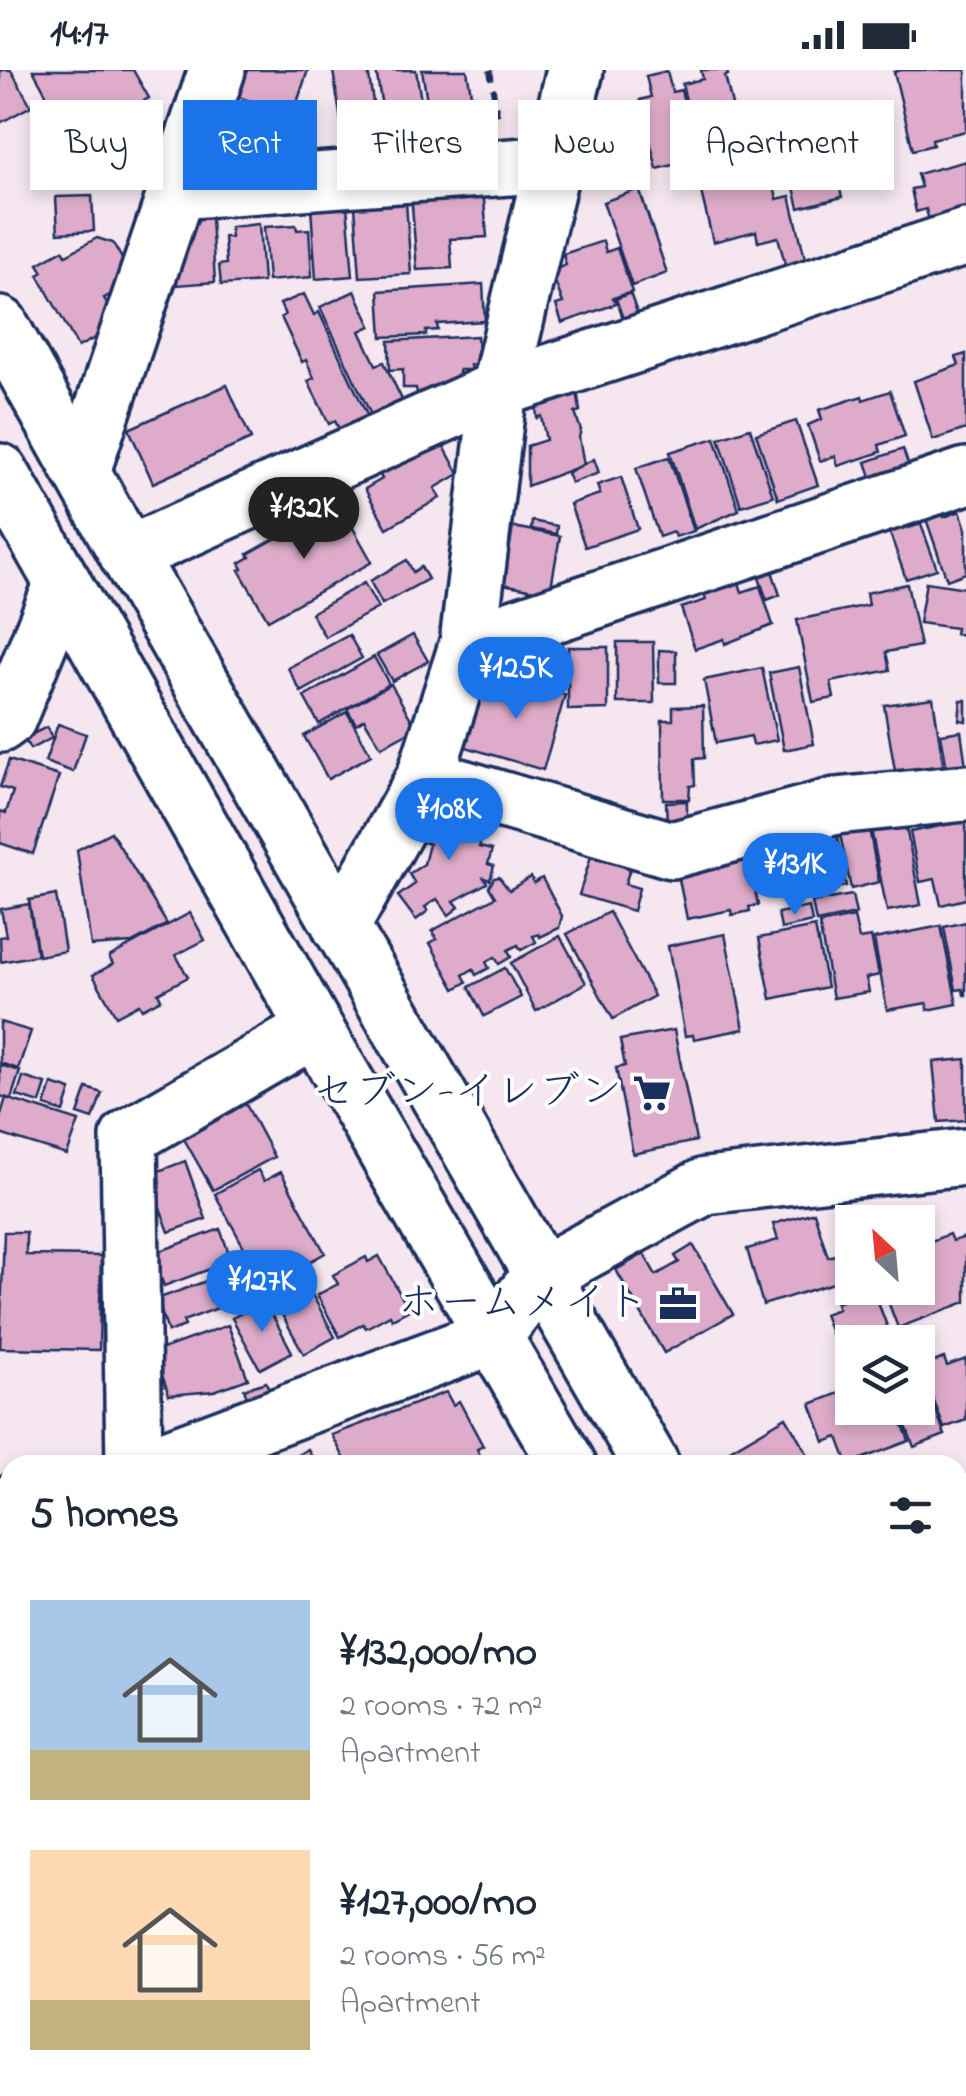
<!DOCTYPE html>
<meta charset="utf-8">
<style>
body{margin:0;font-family:"Indie Flower","Klee One",sans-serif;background:#f2f2f3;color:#1f2937;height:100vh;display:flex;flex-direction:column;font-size:38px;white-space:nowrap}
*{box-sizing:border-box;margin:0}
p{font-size:32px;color:#747a83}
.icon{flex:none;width:55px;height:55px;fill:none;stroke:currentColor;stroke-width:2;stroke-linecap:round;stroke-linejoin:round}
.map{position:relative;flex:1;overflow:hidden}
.drawer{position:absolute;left:0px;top:1385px;width:968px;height:642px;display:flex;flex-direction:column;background:#fff;border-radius:30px 30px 0 0;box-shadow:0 5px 15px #0003}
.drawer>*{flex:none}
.hud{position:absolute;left:30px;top:30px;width:908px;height:90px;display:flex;gap:20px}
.needle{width:65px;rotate:334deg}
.buttons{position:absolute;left:835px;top:1135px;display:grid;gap:20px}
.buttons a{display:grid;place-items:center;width:100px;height:100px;border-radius:0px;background:#fff;box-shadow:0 5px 15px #0003;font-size:50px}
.price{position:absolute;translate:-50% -85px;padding:0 22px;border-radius:35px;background:#1a73e8;color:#fff;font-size:32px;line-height:65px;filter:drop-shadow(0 2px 5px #0008)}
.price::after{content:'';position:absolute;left:50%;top:60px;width:30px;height:22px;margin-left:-15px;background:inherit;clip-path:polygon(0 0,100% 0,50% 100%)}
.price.active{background:#222;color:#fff}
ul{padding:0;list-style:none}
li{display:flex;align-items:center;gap:30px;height:250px;padding:0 30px}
li span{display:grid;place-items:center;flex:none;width:280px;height:200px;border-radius:0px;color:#555}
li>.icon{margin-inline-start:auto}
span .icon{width:120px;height:120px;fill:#fffc;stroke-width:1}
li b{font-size:42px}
h2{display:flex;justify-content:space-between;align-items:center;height:120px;padding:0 30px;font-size:42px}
.chip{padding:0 35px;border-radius:0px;background:#fff;box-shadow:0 5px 15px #0003;font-size:35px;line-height:90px}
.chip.active{background:#1a73e8;color:#fff}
.status{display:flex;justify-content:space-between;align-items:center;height:70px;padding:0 50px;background:#fff;direction:ltr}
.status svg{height:28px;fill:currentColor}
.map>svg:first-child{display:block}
</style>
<div class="status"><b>14:17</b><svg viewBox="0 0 49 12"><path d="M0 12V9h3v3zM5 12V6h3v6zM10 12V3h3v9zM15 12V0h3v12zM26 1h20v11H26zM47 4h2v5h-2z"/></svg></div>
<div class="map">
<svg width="966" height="2026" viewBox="0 0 966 2026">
<rect width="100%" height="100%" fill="#f5e6ef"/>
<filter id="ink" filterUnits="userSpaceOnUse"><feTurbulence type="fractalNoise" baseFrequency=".01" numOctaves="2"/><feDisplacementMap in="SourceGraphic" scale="20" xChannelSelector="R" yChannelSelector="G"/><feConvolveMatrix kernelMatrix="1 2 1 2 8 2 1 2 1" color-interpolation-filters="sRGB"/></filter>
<g filter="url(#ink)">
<g fill="#deacca" stroke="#1b2f5e" stroke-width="2.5">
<path d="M0 0H11L31 36 0 53Z"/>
<path d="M33 0H133L149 28 72 71Z"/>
<path d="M247 0H308L293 45 238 27Z"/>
<path d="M368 0 377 58 343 63 333 1Z"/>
<path d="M376 0H416L424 49 385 56Z"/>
<path d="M422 0H467L475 48 431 55Z"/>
<path d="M701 0H727L728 5 725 6 744 85 732 88 730 81 704 87 702 78 698 79 682 14 703 9Z"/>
<path d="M901 0H966V61L932 69 933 75 913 80 894 2Z"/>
<path d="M667 1 672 22 681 20 698 89 657 99 640 30 651 27 646 6Z"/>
<path d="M866 65 870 81 839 89 835 73Z"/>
<path d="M829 73 842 127 799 138 786 84Z"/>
<path d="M768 91 777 129 790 126 806 192 786 197 778 167 758 172 756 161 713 172 698 109Z"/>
<path d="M966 91V142L929 151 926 139 916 142 911 119 921 117 917 104Z"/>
<path d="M405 118 411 204 360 207 354 122Z"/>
<path d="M483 118 487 167 450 169 452 198 417 200 411 123Z"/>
<path d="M639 119 667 203 632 216 603 132Z"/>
<path d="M92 126 94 161 58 163 56 127Z"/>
<path d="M347 135 353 206 316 209 311 138Z"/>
<path d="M211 148 215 212 177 215 174 169 183 150Z"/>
<path d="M259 154 263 212 221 215 219 195 226 194 224 167H231L230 157Z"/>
<path d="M296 155 297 160 309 159 312 207 268 211 264 157Z"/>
<path d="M97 168 113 173 129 201 125 217 104 228 112 243 106 262 78 277 38 205 43 202 38 194 63 180 66 185Z"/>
<path d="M603 171 606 182 617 178 632 222 613 228 616 234 562 253 556 235 563 233 551 201 566 195 563 184Z"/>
<path d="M483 214 485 251 437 254 438 260 426 261V265L382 267 379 221Z"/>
<path d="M355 221 371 256 360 261 376 295 384 292 403 332 372 347 320 237Z"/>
<path d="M630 223 639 248 625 254 616 229Z"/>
<path d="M304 224 314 245 319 242 368 347 340 361 335 351 329 354 308 311 314 308 306 290 302 292 281 247 285 245 280 234Z"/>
<path d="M477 266 479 294 470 295 471 300H459L460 315 445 321 417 323 416 318H403V299L390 300 389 271Z"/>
<path d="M966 284V359L933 370 914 311 959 295 956 287Z"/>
<path d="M227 315 251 369 153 413 129 359Z"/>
<path d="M577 319 580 341 575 343 581 360 579 367 584 395 527 416V376L546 370 541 346 537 348 536 334Z"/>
<path d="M890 321 905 366 879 375 881 382 838 396 835 386 820 391 808 355 822 349 819 340 862 326 863 330Z"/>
<path d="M796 351 818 415 778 429 756 364Z"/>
<path d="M750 358 773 426 741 436 719 368Z"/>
<path d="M439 367 459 404 435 418 440 428 387 458 365 419 382 409 378 401Z"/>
<path d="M715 368 739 440 695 459 670 382Z"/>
<path d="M903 379 910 400 873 413 866 392Z"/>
<path d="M669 387 694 461 675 467 673 462 659 467 636 398Z"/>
<path d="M594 389 599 403 571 413 567 403Z"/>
<path d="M621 407 638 459 585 477 570 434 600 424 597 415Z"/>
<path d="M940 435 944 447 960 441 966 459V503L947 510 923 440Z"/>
<path d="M336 440 339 445 344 442 372 492 268 550 239 500 243 499 240 493 250 487 248 484 325 441 327 444Z"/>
<path d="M905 449 909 458 921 454 937 499 906 509 887 455Z"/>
<path d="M532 451 557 456 556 464 531 459Z"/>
<path d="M513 457 560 466 550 523 503 514Z"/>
<path d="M407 490 413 502 421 497 428 509 382 534 370 511Z"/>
<path d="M771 498 780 525 767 530 757 502Z"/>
<path d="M736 504 742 522 760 516 773 555 725 574 724 569 695 579 681 538 706 530 701 516Z"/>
<path d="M926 512 966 518V565L955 564 956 558 919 553Z"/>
<path d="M364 513 378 538 325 567 311 543Z"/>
<path d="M907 514 920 576 886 582 890 600 831 612 834 628 813 632 797 550 868 535 866 523Z"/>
<path d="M349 565 362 588 301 622 288 598Z"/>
<path d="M413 565 428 591 392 611 377 585Z"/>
<path d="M617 572H653L654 633H617Z"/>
<path d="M568 577H608V639L568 640Z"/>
<path d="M659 580 676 581V613H659Z"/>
<path d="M374 587 389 614 319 654 304 627Z"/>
<path d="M799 597 814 674 784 680 769 603Z"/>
<path d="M762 598 777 670 753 675 751 666 716 673 704 610Z"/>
<path d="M496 605 565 625 543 700 466 677 487 608 494 610Z"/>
<path d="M391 614 416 658 381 677 364 649 356 654 347 639Z"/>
<path d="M933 628 944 700 896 707 884 635Z"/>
<path d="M961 630H966V651L959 650Z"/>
<path d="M703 636 704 688 694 689 695 715 690 716 689 729H663L662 650H673V637Z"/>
<path d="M347 642 371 685 328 709 304 666Z"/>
<path d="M58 654 86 664 73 702 45 692Z"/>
<path d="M47 657 52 668 30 679 24 668Z"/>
<path d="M961 661 966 696 947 699 941 664Z"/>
<path d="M9 690 59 706 33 784 0 773V741L6 743 13 721 0 717Z"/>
<path d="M687 731V753H667L666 732Z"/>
<path d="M435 736 487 751 479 777 492 780 488 794 494 796 490 810 484 808 487 813 454 831 459 837 449 845 437 829 425 837 428 841 416 850 398 826 415 814 409 804 424 794 429 774 424 772Z"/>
<path d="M966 751V829L941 835 935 809 920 812 910 762Z"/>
<path d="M905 752 921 835 887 841 871 759Z"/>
<path d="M869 758 879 812 851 819 840 764Z"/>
<path d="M836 760 846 816 780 829 769 773Z"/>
<path d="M111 762 167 854 132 873 91 876 77 780Z"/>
<path d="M592 783 631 795 625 814 639 818 633 841 579 825Z"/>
<path d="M748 785 758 835 749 837 750 841 732 845 731 840 687 849 677 799Z"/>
<path d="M499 807 509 820 531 807 534 813 542 808 562 846 559 858 540 867 539 864 533 866 536 872 521 880 518 875 508 880 511 887 499 894 495 887 486 892 489 898 476 905 473 899 463 905 467 912 455 919 430 873 437 869 432 861 495 827 489 817 494 808Z"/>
<path d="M56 825 65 881 38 886 29 830Z"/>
<path d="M852 825 856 844 816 852 812 832Z"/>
<path d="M29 834 37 885 1 892 0 867 6 866 1 839Z"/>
<path d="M809 837 812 852 781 859 778 843Z"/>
<path d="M609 842 654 926 613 949 567 864Z"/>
<path d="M190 843 205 870 176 885 188 907 158 923 161 929 142 939 139 934 116 946 93 905 113 894 109 887Z"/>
<path d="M854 847 859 869 871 867 879 905 866 908 869 922 833 928 819 854Z"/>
<path d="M966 852V925H964L963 919 956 920 944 857Z"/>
<path d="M941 856 957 934 928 940 927 933 887 940 874 869Z"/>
<path d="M815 857 827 917 771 929 759 868Z"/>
<path d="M725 864 744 959 694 969 693 965 685 966 668 876Z"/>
<path d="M560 866 586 913 536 941 511 893Z"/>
<path d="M505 898 521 927 484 946 469 917Z"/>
<path d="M0 952 31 961 18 999 0 993Z"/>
<path d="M674 960 696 1071 633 1084 616 998 625 996 620 970Z"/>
<path d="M966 989V1050L939 1052 933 992Z"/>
<path d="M0 995 20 1001 11 1029 0 1026Z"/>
<path d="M23 1007 46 1014 40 1033 17 1026Z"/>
<path d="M52 1014 71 1020 64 1042 45 1036Z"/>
<path d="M87 1018 102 1023 93 1049 78 1044Z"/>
<path d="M6 1028 79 1051 67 1085 0 1064V1048Z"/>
<path d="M243 1029 274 1087 213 1120 184 1069 196 1062 193 1056Z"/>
<path d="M185 1091 206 1149 169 1162 152 1116 160 1113 156 1102Z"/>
<path d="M258 1100 264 1111 281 1102 325 1183 297 1199 304 1212 272 1229 215 1124Z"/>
<path d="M814 1142 828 1187 835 1185 843 1210 763 1235 747 1179 778 1170 773 1154Z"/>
<path d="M220 1159 232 1191 164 1216 152 1184Z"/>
<path d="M4 1162H26V1185L101 1186 99 1280 0 1278Z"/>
<path d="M949 1164 952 1171 966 1167V1232L898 1258 883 1218H918V1176Z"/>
<path d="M693 1175 733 1244 664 1283 616 1200 644 1184 656 1205 679 1192 675 1186Z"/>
<path d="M379 1186 409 1240 392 1249 390 1245 366 1258 363 1254 340 1267 317 1225 338 1214 333 1205 366 1187 368 1192Z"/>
<path d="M236 1200 247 1227 183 1251 185 1256 168 1262 157 1229Z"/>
<path d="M307 1215 335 1267 304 1284 275 1232Z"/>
<path d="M873 1219 893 1272H852V1289L842 1293 824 1244 838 1239 836 1233Z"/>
<path d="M265 1231 292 1282 260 1299 232 1248Z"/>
<path d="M228 1255 248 1309 214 1321 169 1325 154 1282Z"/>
<path d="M944 1288 947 1296 966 1289V1350L944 1358 921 1297Z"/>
<path d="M918 1291 945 1365 914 1377 899 1338H918Z"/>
<path d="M266 1312 273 1330 251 1338 244 1319Z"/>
<path d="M852 1318V1338H897L909 1371 848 1394 838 1367 825 1372 811 1334Z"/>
<path d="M446 1322 453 1335 459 1331 483 1376 477 1379 483 1391 476 1395H348L332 1365Z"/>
<path d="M786 1347 814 1395H739L730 1380Z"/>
<path d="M308 1379 315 1394 298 1395 294 1387Z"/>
<path d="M3 1469 10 1511 0 1514V1470Z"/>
<path d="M10 1520V1594L0 1554V1523Z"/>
<path d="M958 1566 966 1581V1633L958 1638Z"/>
<path d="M6 1592 10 1615 0 1618V1593Z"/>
<path d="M10 1832V1863L0 1843V1838Z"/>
<path d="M10 1907V1955L0 1960V1912Z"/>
<path d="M10 1968V2018H66L49 2026H7L0 2012V1973Z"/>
<path d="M108 2018H130L134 2026H96Z"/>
<path d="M321 2018H347L351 2026H309Z"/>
<path d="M352 2018H400L404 2026H356Z"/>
<path d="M405 2018H428L412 2026Z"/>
<path d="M626 2018H773L778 2026H610Z"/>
</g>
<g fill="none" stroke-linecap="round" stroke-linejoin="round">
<g stroke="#1b2f5e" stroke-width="62">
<g id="minor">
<path d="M175 121 553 94"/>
<path d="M0 255 128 485 651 1395"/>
<path d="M82 401 217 0"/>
<path d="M0 402 315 959 568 1395"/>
<path d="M128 485 499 319 966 167"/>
<path d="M468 573 966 406"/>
<path d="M0 654 8 648 63 513"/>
<path d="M425 707 672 780 836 736 966 723"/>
<path d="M341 857 425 707 468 573 499 319 575 0"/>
<path d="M134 1395 129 1067 315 959"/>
<path d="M148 1395 494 1266 541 1205 705 1116 966 1087"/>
<path d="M0 1436 10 1433"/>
<path d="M958 1458 966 1453"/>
<path d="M0 1775 10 1771"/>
<path d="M958 1920 966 1935"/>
<path d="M484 2018 489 2026"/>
<path d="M923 2018 928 2026"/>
<path d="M226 2026 243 2018"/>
</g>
</g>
<path stroke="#1b2f5e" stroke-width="6" stroke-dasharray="10 8" stroke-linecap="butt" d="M490 0 498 52"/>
<use href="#minor" stroke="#fff" stroke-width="55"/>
</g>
</g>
<defs>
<g id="supermarket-bare" transform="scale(3)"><path d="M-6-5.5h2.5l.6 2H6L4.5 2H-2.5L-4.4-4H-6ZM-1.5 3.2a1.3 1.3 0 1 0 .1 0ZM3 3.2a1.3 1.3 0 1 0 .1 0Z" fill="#1b2f5e" stroke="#fff" stroke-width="2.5" paint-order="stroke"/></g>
<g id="office-bare" transform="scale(3)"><path d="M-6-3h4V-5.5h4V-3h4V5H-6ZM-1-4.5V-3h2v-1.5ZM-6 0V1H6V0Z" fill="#1b2f5e" stroke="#fff" stroke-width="2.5" paint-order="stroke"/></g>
</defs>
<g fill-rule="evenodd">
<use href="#supermarket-bare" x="652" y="1023"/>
<use href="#office-bare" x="678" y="1234"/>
</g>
<g text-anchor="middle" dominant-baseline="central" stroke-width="8" stroke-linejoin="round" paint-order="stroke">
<g font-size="42" fill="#1b2f5e" stroke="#fff" text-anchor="end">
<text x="622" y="1023">セブン-イレブン</text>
<text x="648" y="1234">ホームメイト</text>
</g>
</g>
</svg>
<div class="buttons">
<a><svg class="needle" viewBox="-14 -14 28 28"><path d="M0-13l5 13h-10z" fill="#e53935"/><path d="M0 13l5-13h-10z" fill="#747a83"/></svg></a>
<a><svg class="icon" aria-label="layers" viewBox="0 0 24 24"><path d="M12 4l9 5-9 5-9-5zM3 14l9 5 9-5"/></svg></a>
</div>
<b class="price active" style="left:304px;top:492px">¥132K</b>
<b class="price" style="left:516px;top:652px">¥125K</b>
<b class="price" style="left:449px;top:793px">¥108K</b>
<b class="price" style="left:795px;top:848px">¥131K</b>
<b class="price" style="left:262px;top:1265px">¥127K</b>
<div class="hud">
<a class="chip">Buy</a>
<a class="chip active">Rent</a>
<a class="chip">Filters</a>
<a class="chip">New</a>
<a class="chip">Apartment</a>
</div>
<section class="drawer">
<h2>5 homes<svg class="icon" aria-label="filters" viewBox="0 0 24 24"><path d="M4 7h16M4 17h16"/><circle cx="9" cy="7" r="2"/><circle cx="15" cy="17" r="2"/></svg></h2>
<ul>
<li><span style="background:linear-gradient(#a9c7e8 75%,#c2b280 0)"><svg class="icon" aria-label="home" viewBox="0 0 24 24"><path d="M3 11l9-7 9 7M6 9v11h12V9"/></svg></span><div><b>¥132,000/mo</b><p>2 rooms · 72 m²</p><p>Apartment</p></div></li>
<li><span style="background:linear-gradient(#ffd9b3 75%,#c2b280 0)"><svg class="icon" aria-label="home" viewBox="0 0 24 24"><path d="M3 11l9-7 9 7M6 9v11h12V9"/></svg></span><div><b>¥127,000/mo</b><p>2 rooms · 56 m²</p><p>Apartment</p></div></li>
</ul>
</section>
</div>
